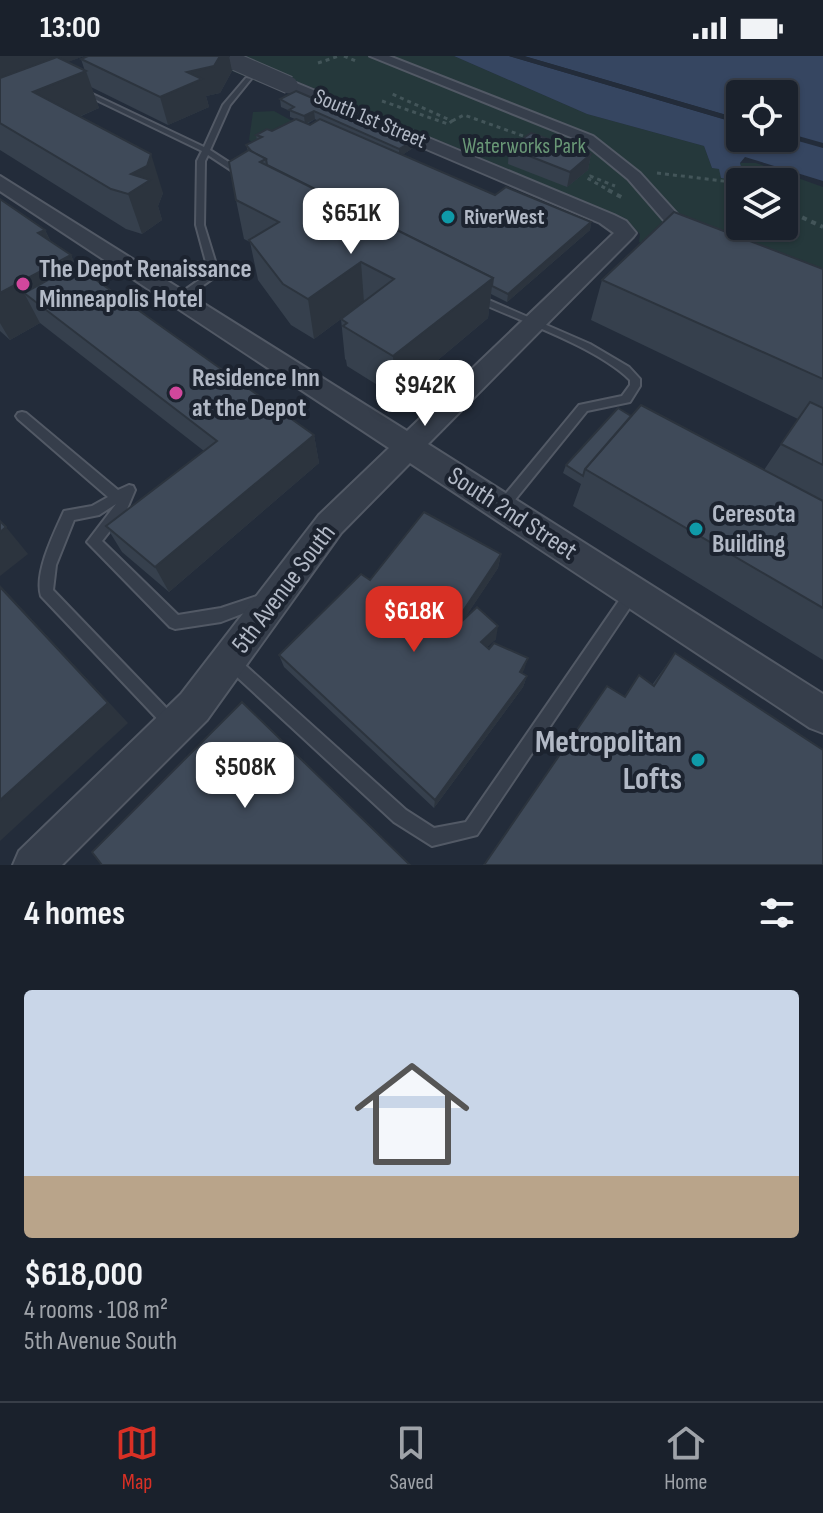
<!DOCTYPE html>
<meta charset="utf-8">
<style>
body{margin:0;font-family:"Sofia Sans Condensed",sans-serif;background:#272e38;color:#f1f3f6;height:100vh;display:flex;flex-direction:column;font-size:30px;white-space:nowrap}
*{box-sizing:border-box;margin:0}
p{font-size:26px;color:#9fa3a9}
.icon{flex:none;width:44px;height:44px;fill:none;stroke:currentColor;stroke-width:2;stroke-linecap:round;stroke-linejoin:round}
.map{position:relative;height:809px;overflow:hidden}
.drawer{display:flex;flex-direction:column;background:#1a212c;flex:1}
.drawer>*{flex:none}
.buttons{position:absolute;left:726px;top:24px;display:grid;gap:16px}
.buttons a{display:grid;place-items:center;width:72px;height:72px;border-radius:8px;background:#1a212c;box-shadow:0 2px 6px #0004,0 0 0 2px #383e48;font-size:40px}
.price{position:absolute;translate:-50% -68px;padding:0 18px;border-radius:16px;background:#fff;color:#222;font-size:26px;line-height:52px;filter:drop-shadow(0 2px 4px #0008)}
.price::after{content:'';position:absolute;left:50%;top:48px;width:24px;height:18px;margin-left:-12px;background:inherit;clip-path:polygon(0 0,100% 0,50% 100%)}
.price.active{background:#d93025;color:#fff}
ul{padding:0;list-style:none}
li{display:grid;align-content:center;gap:16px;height:424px;padding:0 24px}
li+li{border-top:2px solid #383e48}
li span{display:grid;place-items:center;height:248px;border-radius:8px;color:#555}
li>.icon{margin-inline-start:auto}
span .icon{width:144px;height:144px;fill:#fffc;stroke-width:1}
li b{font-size:34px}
h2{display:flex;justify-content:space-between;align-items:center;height:96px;padding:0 24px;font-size:34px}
.status{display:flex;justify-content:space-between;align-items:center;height:56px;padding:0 40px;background:#1a212c;direction:ltr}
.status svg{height:22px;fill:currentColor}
.tabs{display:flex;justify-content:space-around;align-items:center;height:112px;border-top:2px solid #383e48;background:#1a212c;font-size:22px;color:#9fa3a9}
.tabs a{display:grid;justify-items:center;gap:4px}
.tabs .active{color:#d93025}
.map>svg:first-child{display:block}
</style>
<div class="status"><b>13:00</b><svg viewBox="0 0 49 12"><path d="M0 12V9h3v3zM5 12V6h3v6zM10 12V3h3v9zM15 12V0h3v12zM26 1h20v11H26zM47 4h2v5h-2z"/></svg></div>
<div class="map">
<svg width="823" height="809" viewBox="0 0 823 809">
<rect width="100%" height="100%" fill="#232c3a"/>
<g fill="#25383b" fill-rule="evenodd">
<path d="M236 0H454L587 58 704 90 712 112 742 114 740 107H756L823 131V261L639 186 640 178 625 162 270 14 260 27 232 15ZM740 126H784V170H740Z"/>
<path d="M274 55 294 66 252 86 249 84 253 56Z"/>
</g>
<g fill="#364661">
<path d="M454 0H509L740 68V82L784 81 823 92V125L745 101 740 107 742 114H732L731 124 721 122 719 113 712 112 704 90 587 58Z"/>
<path d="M524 0H823V87L784 76V38H740V63Z"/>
</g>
<path fill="#232c3a" d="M509 0H524L740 63V68Z"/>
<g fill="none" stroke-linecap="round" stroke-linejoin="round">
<g stroke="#525965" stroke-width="4">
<g id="service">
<path d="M246 22 251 23 230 49 210 94 247 118 240 120 208 99 205 105 204 169 219 218 181 245H175V241L209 217 196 169 197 105 202 95 78 35 84 34 204 91 223 49Z"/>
<path d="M475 238 590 288 629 311 640 323V330L630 346 587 355 506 455 502 456 498 455 496 451 498 447 579 349 622 340 630 329V324C595 290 517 264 472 243L470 241Z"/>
<path d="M22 356 26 357 118 434 129 429 133 430 135 434 127 453 102 485 178 559 221 552 263 538 268 540 270 544 268 548 221 566 175 573 170 571 87 486 116 448 99 459 74 464 56 509 53 534 176 662 179 667 176 672 171 675 166 672 41 540C34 517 54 477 64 455L92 450 108 441 18 363 16 360 18 357Z"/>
<path d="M632 531 637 533 639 537 637 541 477 779 432 790 394 766 225 610 223 605 225 600 230 598 235 600 406 754 434 772 466 766 627 533Z"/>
</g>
</g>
<g stroke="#525965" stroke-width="4">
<path id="minor" d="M370 0H389L593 80 640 117 679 160 702 178 693 183 667 168 628 123 583 86Z"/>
</g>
<g stroke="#525965" stroke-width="4">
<path id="tertiary" d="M289 24 614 159 626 165 636 177 633 181 428 388 823 638V677L810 672 410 407 341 477 207 664 62 809H13L19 795 181 638 319 459 389 392 0 135V120L407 375 614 177 600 167 283 32 281 29Z"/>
</g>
<g stroke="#435559" stroke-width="3" stroke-dasharray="4 4" stroke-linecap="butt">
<path d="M344 0 358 6"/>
<path d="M318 7 339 0"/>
<path d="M382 45 448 68 452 65 390 37"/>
<path d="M452 65 464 59 529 82"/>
<path d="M657 117 740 127"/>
<path d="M612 136 587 122 590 120 615 130"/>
</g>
<g stroke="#435559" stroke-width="4" stroke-dasharray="5 5" stroke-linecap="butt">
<path d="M608 134 623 142"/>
<path d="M784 153 823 171"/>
</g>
<use href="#service" fill="#363e4b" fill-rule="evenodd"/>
<use href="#minor" fill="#363e4b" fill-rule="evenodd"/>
<use href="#tertiary" fill="#363e4b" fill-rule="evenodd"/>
<g stroke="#525965" stroke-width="19" stroke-linecap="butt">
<path id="tertiary-bridge" d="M236 6 289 29"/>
</g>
<use href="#tertiary-bridge" stroke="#363e4b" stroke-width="17"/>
</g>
<g fill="#36404d" fill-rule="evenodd">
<path d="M0 0H84L67 6 85 15 81 3 88 0H229L232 15 220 37 206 40 209 51 168 69 91 31 99 52 79 61 163 137 158 150 162 164 142 178 126 173 0 94Z"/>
<path d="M280 43 413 85V92L402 99 495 139 591 166 590 174 507 246 491 238 488 262 395 340 347 310 346 304 345 303 341 263 314 283 291 269 258 224 250 186 244 183 236 144 248 95 246 89 257 84 256 79 272 75 295 63 290 61V55L281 51ZM315 63 318 65 310 69 307 68Z"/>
<path d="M509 92 591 98 588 114 567 131 508 108Z"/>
<path d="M0 143 45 174 51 186 71 199 75 209 314 379 319 407 169 536 122 496 106 470 204 395 40 267 10 284 0 275Z"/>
<path d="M823 213V604L573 450 581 428 563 417 566 409 631 360 764 414 798 363 591 264 602 224Z"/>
<path d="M501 498 498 512 464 563 496 583 487 591 489 593 528 602 522 617 527 620 523 631 434 752 284 611 279 599 370 524Z"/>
<path d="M675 597 823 694 624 641 639 619 652 629Z"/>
</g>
<g fill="#2c343e">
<path d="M0 0H84L0 32Z"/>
<path d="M220 0H229L232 15 220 37 206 40 209 51 168 69 160 41 187 16Z"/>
<path d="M86 15 99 52 48 74 33 36Z"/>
<path d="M314 55 315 63 305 68 304 60Z"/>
<path d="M413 85V92L399 101V93Z"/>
<path d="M151 98 163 137 158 150 162 164 142 178 128 138 131 118Z"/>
<path d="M591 98 588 114 567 131 570 116Z"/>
<path d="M591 166 590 174 507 246 508 238Z"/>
<path d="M45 174 60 205 71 199 89 239 24 237 40 267 10 284 0 267V237L38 177Z"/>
<path d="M361 206 364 246 314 283 308 243Z"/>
<path d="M493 222 488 262 395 340 393 300Z"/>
<path d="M314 379 319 407 169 536 155 511Z"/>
<path d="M6 471 28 498 0 520V476Z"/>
<path d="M501 498 498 512 455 577 457 564Z"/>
<path d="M0 529 128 667 0 785Z"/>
<path d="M498 570 496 583 479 599 481 586Z"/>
<path d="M528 602 524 614 516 627 520 616Z"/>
<path d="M527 620 523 631 434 752 435 744Z"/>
</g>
<g fill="#3f4a59" stroke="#2c343e" stroke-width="2">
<path d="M88 0H220L214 10 187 16 202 23 160 41 81 3Z"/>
<path d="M57 1 86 15 33 36 151 98 147 110 131 118 150 124 128 138 111 133 0 67V22Z"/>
<path d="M296 35 413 85 399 93 314 55 304 60 289 54 294 51 280 43Z"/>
<path d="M296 63 310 69 320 63 495 139 506 131 591 166 508 238 492 230 493 222 267 109 266 103 252 96 246 89 262 81 256 79 267 73 272 75Z"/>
<path d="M531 77 591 98 570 116 509 92Z"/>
<path d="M249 94 266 103 260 106 493 222 393 300 343 270 347 267 341 263 394 223 361 206 308 243 283 228 249 184 279 166 236 144 229 106Z"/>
<path d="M0 143 45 174 38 177 71 199 0 237Z"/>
<path d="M674 156 823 213V323L602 224Z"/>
<path d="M75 209 314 379 155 511 106 470 217 385 24 237Z"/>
<path d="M810 346 823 352V409L781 388Z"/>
<path d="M641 349 823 445V552L585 413Z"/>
<path d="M618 352 631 360 585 413 583 420 566 409Z"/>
<path d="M424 456 501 498 457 564 461 566 477 551 498 570 481 586 489 593 494 587 528 602 520 616 527 620 435 744 279 599 361 518 370 524Z"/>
<path d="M0 465 6 471 0 476Z"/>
<path d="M0 531 108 647 0 744Z"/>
<path d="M675 597 823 694V809H484L607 630 625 641 639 619 654 630Z"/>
<path d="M242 646 410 809H102L92 796Z"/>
</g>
<g fill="#0f9aa8" stroke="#1c232f" stroke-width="3">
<circle cx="448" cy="161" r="8"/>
<circle cx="696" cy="473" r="8"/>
<circle cx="698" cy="704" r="8"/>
</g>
<g fill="#d1479c" stroke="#1c232f" stroke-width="3">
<circle cx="23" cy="228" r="8"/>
<circle cx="176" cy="337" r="8"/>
</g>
<g text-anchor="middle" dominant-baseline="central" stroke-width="8" stroke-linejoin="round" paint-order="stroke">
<g font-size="22" fill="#b2b9c6" stroke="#1c232f">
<text transform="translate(370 63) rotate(23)">South 1st Street</text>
</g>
<g font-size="22" fill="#699776" stroke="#1c232f">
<text x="524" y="90">Waterworks Park</text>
</g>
<g font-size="22" font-weight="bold" fill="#b2b9c6" stroke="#1c232f" text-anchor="start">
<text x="464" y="161">RiverWest</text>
</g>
<g font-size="26" font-weight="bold" fill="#b2b9c6" stroke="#1c232f" text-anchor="start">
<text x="39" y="213">The Depot Renaissance<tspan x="39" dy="30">Minneapolis Hotel</tspan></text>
<text x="192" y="322">Residence Inn<tspan x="192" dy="30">at the Depot</tspan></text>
<text x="712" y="458">Ceresota<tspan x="712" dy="30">Building</tspan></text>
</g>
<g font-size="26" fill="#b2b9c6" stroke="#1c232f">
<text transform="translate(512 458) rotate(33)">South 2nd Street</text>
<text transform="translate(284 533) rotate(-53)">5th Avenue South</text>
</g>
<g font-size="32" font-weight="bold" fill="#b2b9c6" stroke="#1c232f" text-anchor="end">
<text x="682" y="686">Metropolitan<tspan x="682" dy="37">Lofts</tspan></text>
</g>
</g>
</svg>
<div class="buttons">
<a><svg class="icon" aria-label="locate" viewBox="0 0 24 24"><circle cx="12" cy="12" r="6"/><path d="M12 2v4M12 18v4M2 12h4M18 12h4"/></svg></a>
<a><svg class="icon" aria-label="layers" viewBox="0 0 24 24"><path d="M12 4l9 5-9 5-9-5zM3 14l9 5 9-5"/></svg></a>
</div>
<b class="price" style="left:351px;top:200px">$651K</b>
<b class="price" style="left:425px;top:372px">$942K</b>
<b class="price active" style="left:414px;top:598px">$618K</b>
<b class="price" style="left:245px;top:754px">$508K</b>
</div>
<section class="drawer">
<h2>4 homes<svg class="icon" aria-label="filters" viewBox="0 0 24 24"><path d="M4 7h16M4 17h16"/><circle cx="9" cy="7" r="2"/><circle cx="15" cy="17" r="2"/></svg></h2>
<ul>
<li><span style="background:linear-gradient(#c9d6e8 75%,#b9a48a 0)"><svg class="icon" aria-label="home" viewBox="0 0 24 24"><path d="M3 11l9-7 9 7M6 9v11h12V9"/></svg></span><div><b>$618,000</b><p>4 rooms · 108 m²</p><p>5th Avenue South</p></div></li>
</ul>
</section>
<nav class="tabs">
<a class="active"><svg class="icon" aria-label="map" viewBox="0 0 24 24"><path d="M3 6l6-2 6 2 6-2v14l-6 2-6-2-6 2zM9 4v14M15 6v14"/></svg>Map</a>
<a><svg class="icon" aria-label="saved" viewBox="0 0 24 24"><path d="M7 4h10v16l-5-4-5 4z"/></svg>Saved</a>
<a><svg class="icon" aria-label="home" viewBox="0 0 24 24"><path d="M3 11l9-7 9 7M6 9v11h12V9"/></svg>Home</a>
</nav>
